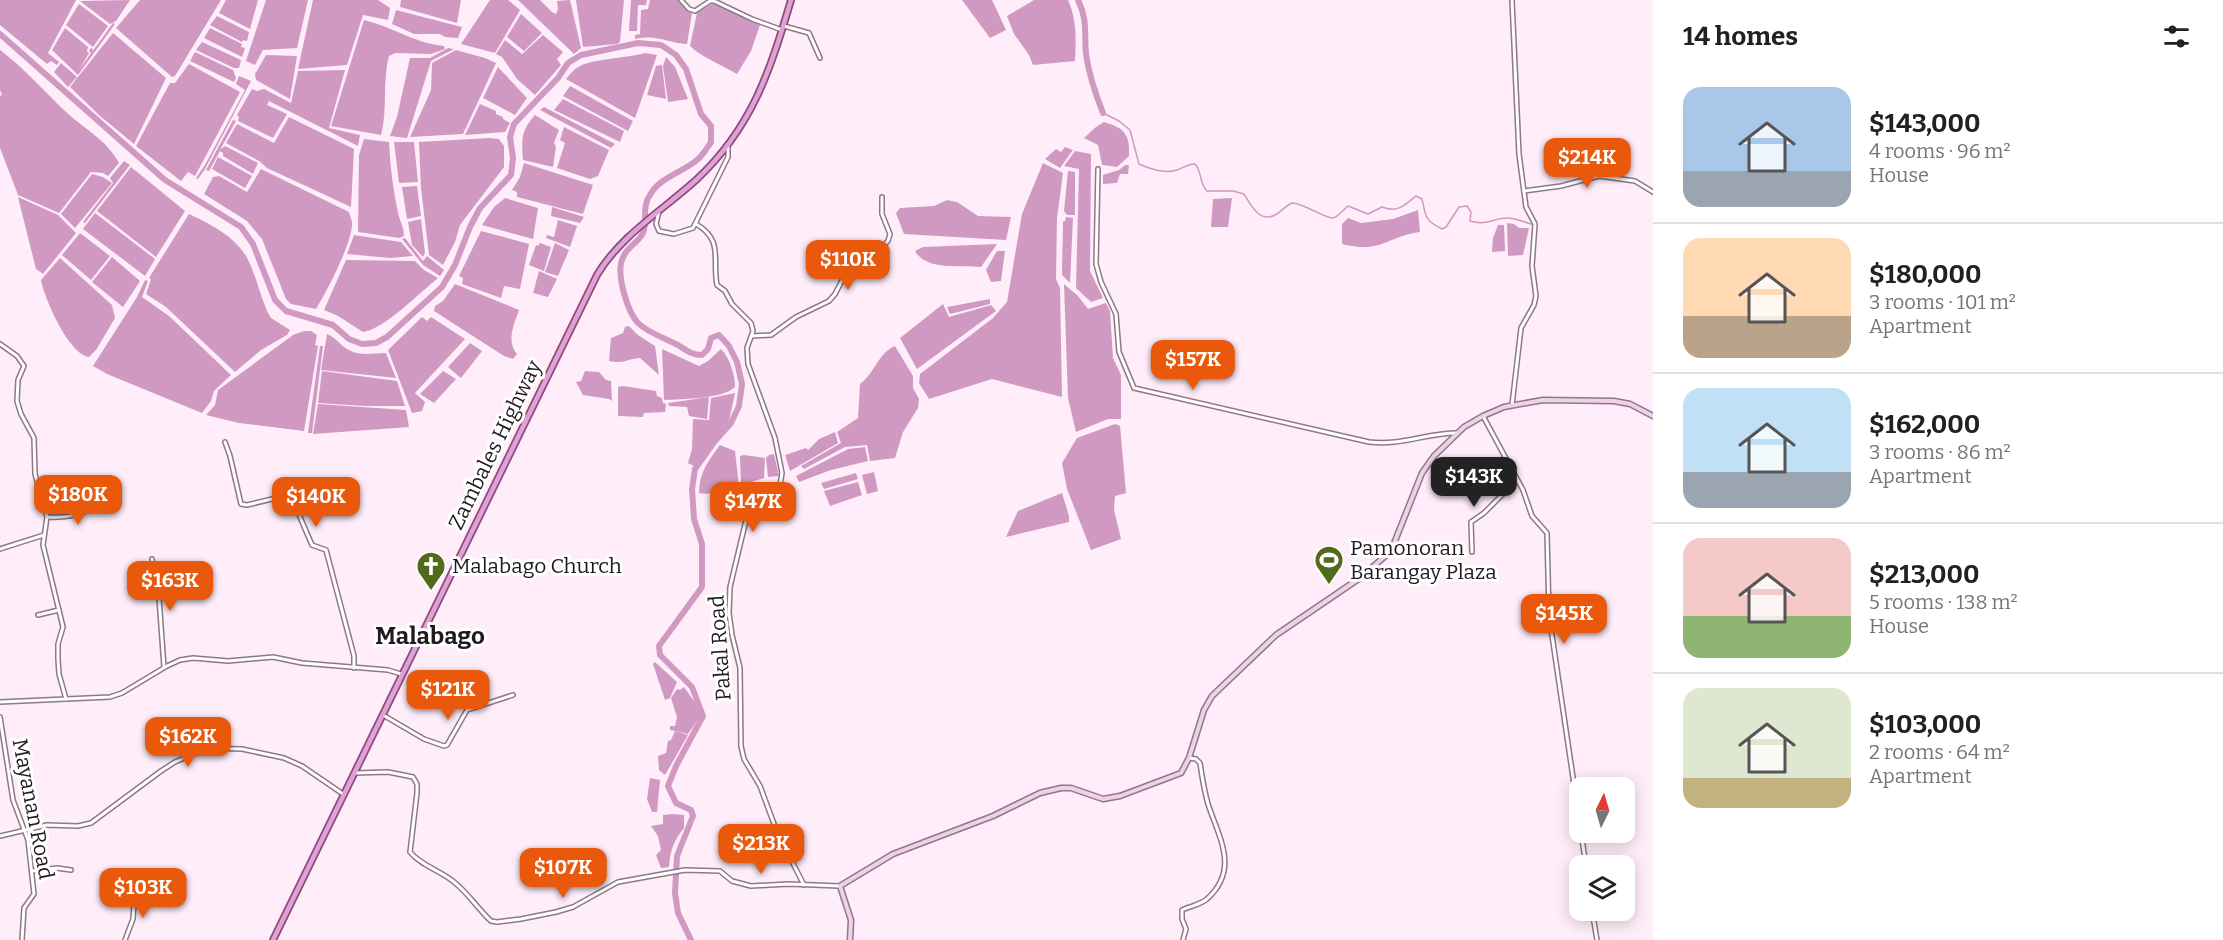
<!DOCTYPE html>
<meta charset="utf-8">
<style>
body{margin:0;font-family:Bitter,serif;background:#f6f6f6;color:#202124;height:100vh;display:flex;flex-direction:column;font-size:22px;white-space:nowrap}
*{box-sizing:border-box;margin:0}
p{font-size:20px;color:#757577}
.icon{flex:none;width:33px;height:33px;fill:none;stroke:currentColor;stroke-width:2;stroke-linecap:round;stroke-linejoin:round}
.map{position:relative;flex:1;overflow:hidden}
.drawer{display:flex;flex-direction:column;background:#fff;width:570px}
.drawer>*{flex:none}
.needle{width:39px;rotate:5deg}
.buttons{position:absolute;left:1569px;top:777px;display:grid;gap:12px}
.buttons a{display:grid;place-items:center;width:66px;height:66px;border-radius:12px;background:#fff;box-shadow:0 3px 15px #0003;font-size:30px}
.price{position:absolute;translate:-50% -51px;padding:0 14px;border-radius:12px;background:#ea580c;color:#fff;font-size:20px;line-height:39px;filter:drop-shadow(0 2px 3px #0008)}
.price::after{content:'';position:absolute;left:50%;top:36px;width:18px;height:14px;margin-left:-9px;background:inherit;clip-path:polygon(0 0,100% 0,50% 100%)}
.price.on{background:#222;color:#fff}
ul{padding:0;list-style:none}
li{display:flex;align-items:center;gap:18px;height:150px;padding:0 30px}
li+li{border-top:2px solid #e0e0e0}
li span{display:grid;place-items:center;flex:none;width:168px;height:120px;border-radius:18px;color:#555}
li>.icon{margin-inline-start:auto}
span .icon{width:72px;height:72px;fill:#fffc;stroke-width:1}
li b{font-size:26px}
h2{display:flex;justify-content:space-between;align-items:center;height:72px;padding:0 30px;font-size:26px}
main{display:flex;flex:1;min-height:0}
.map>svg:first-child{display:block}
</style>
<main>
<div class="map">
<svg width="1653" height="940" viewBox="0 0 1653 940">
<rect width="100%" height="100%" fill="#ffedfa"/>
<g fill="#d099c2">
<path d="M0 0H76L48 53 59 62 57 65 51 61 47 64 0 25Z"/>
<path d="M130 0 116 21 110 24 80 1Z"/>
<path d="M140 0H221L175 76 172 77 116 28Z"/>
<path d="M226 0H258L250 29 219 13Z"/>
<path d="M266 0H308L297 48 263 50 255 65 246 61Z"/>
<path d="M313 0H378L390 8 388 20 363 15 347 65 298 69Z"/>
<path d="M401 0H461L457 23 400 7Z"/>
<path d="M490 0H508L520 10 495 53 461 44Z"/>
<path d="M518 0H540L552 12 556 14 558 9 557 1 570 0 581 48 574 54Z"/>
<path d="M576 0H624L620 42 617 44 583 47Z"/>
<path d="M631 0H647L646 5H638L637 31H629Z"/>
<path d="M650 0H679L692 13 687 44C667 43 657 34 635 39V35L640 34 641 10 648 9Z"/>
<path d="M962 0H992L1006 30 990 38Z"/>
<path d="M1034 0H1068C1077 20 1076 40 1075 61L1033 65 1029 55 1014 34 1007 16Z"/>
<path d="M715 2 760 25 751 51 737 74C722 65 701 57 690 46L697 13Z"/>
<path d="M79 4 108 26 93 47 66 25Z"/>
<path d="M396 10 462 27 458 38 445 37 440 34H414L392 24Z"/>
<path d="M521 14 542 33 524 51 507 37Z"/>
<path d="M217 16 249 32 247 41 243 40 242 42 210 25Z"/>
<path d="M364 20C393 27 414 43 444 46L445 49 431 54 395 53 389 56C382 82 388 109 381 135L331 126Z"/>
<path d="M113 23 115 24 78 75 52 50 65 28 88 47 87 51 89 53 79 70 91 53 89 51 91 48 93 49 92 52Z"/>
<path d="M210 28 242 44 241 47 245 48 242 57 204 38Z"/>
<path d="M113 33 166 78 134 144 100 116 70 87Z"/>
<path d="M543 35 563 52 557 59 561 65 535 95 517 79 502 57 496 54 505 40 522 54Z"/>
<path d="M202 42 241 60 239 68H234L196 50Z"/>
<path d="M448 48 454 49 431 61 407 138 390 136 397 117 410 58H430Z"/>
<path d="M0 50C24 68 44 91 65 111 84 129 107 140 119 163L108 176 103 173 91 172 59 213 18 195 0 148V96L2 95 0 90Z"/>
<path d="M456 50 485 58 496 63 463 134 410 137 431 90 432 63Z"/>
<path d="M195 52 233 70 236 78 234 82 190 61Z"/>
<path d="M645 53 657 55 635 118 566 79C570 74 574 69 580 66 592 59 628 58 645 53Z"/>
<path d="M266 55 297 56 290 99 256 80 255 74Z"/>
<path d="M666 57 675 67 688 99 668 102 663 66Z"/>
<path d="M61 63 77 77 68 87 54 72Z"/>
<path d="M189 64 240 92 195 176 188 172 181 181 136 146 170 83H175Z"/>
<path d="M662 65 666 99 647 95 656 66Z"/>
<path d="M498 67 527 98 515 115 483 98Z"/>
<path d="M345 70 329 128 360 135 358 146 269 101 267 105 287 114 273 138 238 121 239 117 237 115 252 89 257 91 264 89 291 103 298 71Z"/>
<path d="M239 76 251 81 205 169 198 179 196 178 205 165 245 90 236 84Z"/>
<path d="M570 86 633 121 628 131 563 96Z"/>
<path d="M563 99 624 131 620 142 554 110Z"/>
<path d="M480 104 496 111V114L503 117V119L510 123 505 132 465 135Z"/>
<path d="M544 107 615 144 611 148 540 110Z"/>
<path d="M535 115 559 130 554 143 556 147 553 167 523 160C522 139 520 132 535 115Z"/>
<path d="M289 117 354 149 351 207 267 168 259 161 226 143 237 124 274 143Z"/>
<path d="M233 120 236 121 220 150 225 146 258 163 253 174 223 156V153L220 151 209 171 206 170Z"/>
<path d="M1104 122C1125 128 1130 135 1129 156L1117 167 1102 165 1098 145 1084 138 1096 127Z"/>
<path d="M564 127 609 150 598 176 590 179 557 168 565 143 560 140Z"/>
<path d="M489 138 499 139 504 146V167L460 225 455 242 443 265 429 255 421 188 419 142Z"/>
<path d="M364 139 389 142C390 166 393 189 398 213 400 221 404 227 404 236L399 238 358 232 359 155Z"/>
<path d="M394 142H414L418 182 399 183Z"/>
<path d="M1065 147 1073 150 1060 168 1045 159 1056 149 1061 152Z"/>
<path d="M1075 151 1091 154 1090 271 1103 298 1091 302 1076 288 1079 169 1064 166Z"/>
<path d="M218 157 252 176 245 188 212 169Z"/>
<path d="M124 161 130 165 85 223 83 222 113 183 110 178Z"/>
<path d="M524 163 593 185 583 214 517 197V192L512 190 520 177Z"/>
<path d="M1043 163 1063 173 1057 218 1056 279 1060 288 1062 397 992 379 929 399 919 383 920 374 993 318 1007 302 1022 214Z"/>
<path d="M1125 165H1129L1128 174H1120L1117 183 1103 184V175L1119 170Z"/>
<path d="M131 167 185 211 156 257 97 211Z"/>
<path d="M261 169 349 212C350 217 353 221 352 226 350 247 327 291 316 309L291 304 286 299 262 239 247 221 204 194 213 177 219 176 247 192Z"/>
<path d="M1068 171 1075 172V215H1067L1064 211Z"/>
<path d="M92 174 103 177 112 183 75 228 61 214Z"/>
<path d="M417 186 421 216 407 219 402 187Z"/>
<path d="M18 197 58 215 76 233 43 274 36 269Z"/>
<path d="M505 198 538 208 533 239 482 225 494 207Z"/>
<path d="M1232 198 1228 227H1211L1213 199Z"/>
<path d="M947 200 957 202 978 216 1011 217 1006 240 904 234 896 213 900 208 934 206Z"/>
<path d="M552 207 584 217 580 223 551 216Z"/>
<path d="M1418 210 1420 232C1385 237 1382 254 1342 244V224L1348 218 1361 223 1393 219Z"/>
<path d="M95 213 155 259 145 276 83 229Z"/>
<path d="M189 214C210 224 233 235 246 256 255 271 260 296 268 313L271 318 290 330 287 335 261 350 235 372 166 307 146 294 151 279 149 278Z"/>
<path d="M1066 217 1073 218 1070 283 1062 275 1063 221H1065Z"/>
<path d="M421 219 425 253 423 257 412 245 408 222Z"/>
<path d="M558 220 577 226 570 247 546 238 547 235 554 237Z"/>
<path d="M1507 223 1514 224 1519 228H1529L1523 255 1508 256Z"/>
<path d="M1498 225H1504L1505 251 1492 252 1493 238Z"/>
<path d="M481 231 529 244 520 289 504 286 501 298 462 284 463 278 459 276Z"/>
<path d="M80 233 110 256 91 280 62 255Z"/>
<path d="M354 235 401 242 413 256 390 258 347 254Z"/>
<path d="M405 238 423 261 427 256 444 270 440 276 423 265 402 239Z"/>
<path d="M540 243 551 247 544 271 529 265 536 245 538 246Z"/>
<path d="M555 243 569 250 558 276 545 272Z"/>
<path d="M997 244 981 267C962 265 926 271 915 251L923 247Z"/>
<path d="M997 251H1005L1001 281 991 282 986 270Z"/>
<path d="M112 257 140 281 123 307 92 282Z"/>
<path d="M60 258 112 305 115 318 96 350 89 357C69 355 44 298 41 280Z"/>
<path d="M346 260 415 261 424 270 438 278C420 292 385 329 363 332L338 316 324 310Z"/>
<path d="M539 271 557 279 548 297 533 293Z"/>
<path d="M145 280 148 281 142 297 169 316 231 375 214 391 211 401 202 413 107 374 93 366 137 297Z"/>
<path d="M455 284 519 310C514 324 506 341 517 354L513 359 504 356 434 311 435 306 443 301Z"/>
<path d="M1064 284 1078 296 1088 309 1106 303 1110 311 1113 358 1121 375V419H1108L1076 432 1068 398Z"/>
<path d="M990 299V304L950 314 947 307Z"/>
<path d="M943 304 949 317 991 305 996 311 917 369 900 338Z"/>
<path d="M422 317 427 321 431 317 465 339 415 393 425 402 422 411 412 413 388 350Z"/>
<path d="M629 326 638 335 655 346 659 375 640 358C626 359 625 364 609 361L611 338 623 333 625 327Z"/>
<path d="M304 331H311L317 335 315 345 318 346 304 431 239 423 206 415 215 405 218 390 293 335Z"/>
<path d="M327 334C337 338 341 347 351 351 361 356 375 353 386 353L396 378 321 370Z"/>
<path d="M470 343 482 351 461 378 448 367Z"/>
<path d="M320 346H323L312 433H308Z"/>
<path d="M895 346 913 376V388L919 399 918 408 903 432 895 458 870 461 867 445 845 447 804 469 801 466 841 443 837 432 858 418 860 384C874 374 879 352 895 346Z"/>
<path d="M662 349 699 366 708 361 721 349C730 358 735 375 735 387 723 399 682 399 664 400Z"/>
<path d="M322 371 397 381 405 406H365L318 403Z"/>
<path d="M443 371 456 379 434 403 420 394Z"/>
<path d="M585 371 599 372 606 380 611 381 612 401 609 399 583 395 576 382 581 381Z"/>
<path d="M623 386 656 391 657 396 662 398 663 403 666 404 665 412 644 413 643 417 618 416V387Z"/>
<path d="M735 393 729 421 694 466 688 463 692 449 693 419 709 420 711 398Z"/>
<path d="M709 397 707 419 689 416 687 407 669 406 668 403Z"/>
<path d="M318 404 406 410 409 427 313 434Z"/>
<path d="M1115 424 1120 426 1126 493 1115 496 1114 510 1121 539 1091 550 1067 489 1062 463 1077 438Z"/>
<path d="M835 432 838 443 790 471 785 455 806 448 808 450 819 439Z"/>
<path d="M720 445 735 451 739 487 706 494 699 493C699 473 708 461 720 445Z"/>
<path d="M865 447 868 461 831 470 799 482 796 476 848 449Z"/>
<path d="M774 454 779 476 768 477 766 458 769 455Z"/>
<path d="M744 455 765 458 764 478 741 485 740 456Z"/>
<path d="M874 472 878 491 867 494 862 475Z"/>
<path d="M856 473 858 479 824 489 821 483Z"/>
<path d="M858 482 862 495 830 506 824 491Z"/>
<path d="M1062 493 1069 516V522L1006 537 1018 511Z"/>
<path d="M655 662 677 682 670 698 665 700 653 664Z"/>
<path d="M684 687 699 708 701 715 688 734 670 730V726H675L677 717 671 698 677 689 680 690Z"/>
<path d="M675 731 688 735 665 775 659 770 658 756 666 753 668 741 671 740Z"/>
<path d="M650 778 660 780 657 812H652L647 799Z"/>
<path d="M673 814 684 815V828C674 840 670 851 669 867L661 868 656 855 661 850 658 836 651 826 663 824V815Z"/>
</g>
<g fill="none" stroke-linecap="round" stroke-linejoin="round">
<path stroke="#d099c2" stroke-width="1.5" d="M1103 113 1119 121 1130 130 1139 164C1150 169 1165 174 1177 170 1184 168 1187 164 1195 164 1202 171 1199 183 1207 191H1233L1244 194C1251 205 1259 223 1275 215 1281 212 1285 206 1292 203 1303 203 1326 219 1333 218 1338 217 1344 209 1348 206L1368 214 1382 207C1397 213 1404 206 1416 196L1422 199C1426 216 1424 220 1442 229L1446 227 1459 207 1467 206 1471 212 1470 221C1487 226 1493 218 1508 218 1515 218 1524 222 1531 224"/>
<g stroke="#d099c2" stroke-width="6">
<path d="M1078 0C1088 21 1084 32 1086 54 1089 75 1095 93 1103 113"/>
<path d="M0 34 165 180 241 227 253 244 275 300 286 311 333 325 349 339 362 344 376 343 387 337 442 287 455 265 470 227 480 208 511 175 513 158 510 137 514 124 558 78 568 63 581 55 638 43 661 45 676 55 686 69 701 114 711 126V142C707 148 703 155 697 160 683 172 660 177 650 195 642 206 647 218 644 230 641 243 626 244 621 263 618 278 627 311 638 323 648 333 665 338 678 345 686 350 692 355 702 355L708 349 711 338 719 335 729 346 737 362 742 384 739 406 731 423 715 441 695 469 692 489 694 519 702 544V587L659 646 660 655 692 687 703 716 676 766 668 786 676 803 691 810 693 816 677 856 675 893 678 913 691 940"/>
</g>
<g stroke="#8d7987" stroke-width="6">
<g id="street">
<path d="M681 0 689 9 695 11 710 1H714L752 19 782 30"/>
<path d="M1512 0 1519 154 1526 207 1535 224 1532 266 1536 296 1534 305 1521 328 1512 405"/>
<path d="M784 26 809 33 820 58"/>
<path d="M1098 169 1096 264 1101 282 1116 314 1119 352 1134 388 1369 442C1401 446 1426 433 1457 433"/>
<path d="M1524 191 1561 186 1599 176 1635 181 1653 192"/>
<path d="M659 211 656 224 659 231 674 234 693 228 728 157V145"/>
<path d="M696 224C724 240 712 260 717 285L725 291 732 304 751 323 753 331 747 348 748 364 775 438 782 473 780 485 751 510 747 516 730 587 729 613 732 635 740 668 741 746 744 759 760 786 777 832 804 885"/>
<path d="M752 336 771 335 796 317 829 301 835 294 847 271 870 259 888 241 890 234 882 214V197"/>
<path d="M0 344 17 356 24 366 18 380 17 401 21 414 34 438 35 474 47 517 43 545 63 627 58 644V659L59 674 66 699"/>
<path d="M1483 416 1523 490 1532 516 1547 533 1549 615 1580 825"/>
<path d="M225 442 230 456 241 504 247 505 293 494 297 510 312 545 326 550 354 656V668"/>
<path d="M47 517C68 518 83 515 101 503"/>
<path d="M0 549 44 535"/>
<path d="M1472 552 1471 522 1484 513 1517 480"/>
<path d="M152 559 159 598 164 667"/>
<path d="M38 615 59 610"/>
<path d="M0 702 110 697 122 693 167 666 180 660 193 658 228 661 273 657 302 663 388 670 401 674"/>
<path d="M383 715 424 739 444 746 447 745 467 710 513 695"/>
<path d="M0 717 13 800 28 840 34 894 24 908 22 940"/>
<path d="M355 773 388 772 413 777 417 784V793L410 852C420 865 441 871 454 882 468 893 478 909 491 921L497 922 521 919 556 912 573 907 618 882 685 870 720 871 732 881 751 886 788 884 840 886"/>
<path d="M1581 832 1586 866"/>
<path d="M0 836 47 825 78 826 91 823 161 771 175 762 207 748 242 749 284 758 302 766 343 794"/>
<path d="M32 871 57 868 71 870"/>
<path d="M1592 910 1597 940"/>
<path d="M125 940 133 919 135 889"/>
<path d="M1183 940 1186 929 1182 919V910C1190 906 1200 905 1207 899 1240 869 1219 838 1208 804 1204 790 1202 777 1200 763L1196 759 1189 758"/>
</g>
</g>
<g stroke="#8d7987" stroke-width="7">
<path id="secondary" d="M850 940 851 920 840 886 893 854 993 816 1040 793 1061 788H1071L1103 799 1120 796 1181 773 1189 758 1204 710 1212 696 1276 635 1360 578 1391 551 1422 473 1434 456 1464 427 1483 416 1504 407 1543 400 1614 401 1630 404 1653 416"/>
</g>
<g stroke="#8e4a80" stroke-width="8">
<path id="primary" d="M273 940 597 275C620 236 663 210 696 180 752 128 770 71 791 0"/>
</g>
<use href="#street" stroke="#fff" stroke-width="3"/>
<use href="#secondary" stroke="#efd1e9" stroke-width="4"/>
<use href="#primary" stroke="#dfa3d3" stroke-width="4.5"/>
</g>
<defs>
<g id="stadium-pin" transform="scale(1.5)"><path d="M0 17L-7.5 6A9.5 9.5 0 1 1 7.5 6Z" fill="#516a1b" stroke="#fff"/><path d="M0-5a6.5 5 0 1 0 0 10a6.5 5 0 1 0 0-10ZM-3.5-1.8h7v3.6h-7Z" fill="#fff"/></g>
<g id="church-pin" transform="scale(1.5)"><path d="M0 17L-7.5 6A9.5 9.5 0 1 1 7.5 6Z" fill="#516a1b" stroke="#fff"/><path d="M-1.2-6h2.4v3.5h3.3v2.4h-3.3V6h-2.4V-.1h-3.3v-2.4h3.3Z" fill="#fff"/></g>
</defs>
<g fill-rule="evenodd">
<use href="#stadium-pin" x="1329" y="560"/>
<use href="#church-pin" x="431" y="566"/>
</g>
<g text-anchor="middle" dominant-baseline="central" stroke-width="6" stroke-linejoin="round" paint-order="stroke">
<g font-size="21" fill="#20191e" stroke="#fff">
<text transform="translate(495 445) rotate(-64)">Zambales Highway</text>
<text transform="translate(720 648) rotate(-94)">Pakal Road</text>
<text transform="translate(33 809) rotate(79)">Mayanan Road</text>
</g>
<g font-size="21" fill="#20191e" stroke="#fff" text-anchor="start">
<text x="1350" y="548">Pamonoran<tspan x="1350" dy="24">Barangay Plaza</tspan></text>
<text x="452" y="566">Malabago Church</text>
</g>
<g font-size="24" font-weight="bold" fill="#20191e" stroke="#fff">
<text x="430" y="636">Malabago</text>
</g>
</g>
</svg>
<div class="buttons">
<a><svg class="needle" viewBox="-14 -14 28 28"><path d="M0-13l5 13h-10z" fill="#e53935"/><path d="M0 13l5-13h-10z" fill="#757577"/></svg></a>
<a><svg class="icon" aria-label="layers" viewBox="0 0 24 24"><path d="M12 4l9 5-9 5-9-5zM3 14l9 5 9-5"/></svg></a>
</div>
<b class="price" style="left:1587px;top:189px">$214K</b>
<b class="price" style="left:848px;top:291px">$110K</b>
<b class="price" style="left:1193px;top:391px">$157K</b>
<b class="price on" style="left:1474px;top:508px">$143K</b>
<b class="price" style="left:78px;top:526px">$180K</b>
<b class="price" style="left:316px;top:528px">$140K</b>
<b class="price" style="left:753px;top:533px">$147K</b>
<b class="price" style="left:170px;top:612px">$163K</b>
<b class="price" style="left:1564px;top:645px">$145K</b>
<b class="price" style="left:448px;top:721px">$121K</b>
<b class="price" style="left:188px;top:768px">$162K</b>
<b class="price" style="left:761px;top:875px">$213K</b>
<b class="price" style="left:563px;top:899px">$107K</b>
<b class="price" style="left:143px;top:919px">$103K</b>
</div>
<section class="drawer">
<h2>14 homes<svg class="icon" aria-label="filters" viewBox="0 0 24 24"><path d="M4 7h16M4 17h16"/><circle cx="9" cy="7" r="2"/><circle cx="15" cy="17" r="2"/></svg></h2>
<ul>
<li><span style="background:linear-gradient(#a9c7e8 70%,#9aa5b1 0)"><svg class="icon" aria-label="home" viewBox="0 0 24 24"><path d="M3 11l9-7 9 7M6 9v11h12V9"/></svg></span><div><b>$143,000</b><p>4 rooms · 96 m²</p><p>House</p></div></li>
<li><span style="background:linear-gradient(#ffd9b3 65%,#b9a48a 0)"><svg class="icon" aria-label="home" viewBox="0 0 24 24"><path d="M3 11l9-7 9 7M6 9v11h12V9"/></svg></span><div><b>$180,000</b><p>3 rooms · 101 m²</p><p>Apartment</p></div></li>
<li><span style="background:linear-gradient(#bfe0f5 70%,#9aa5b1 0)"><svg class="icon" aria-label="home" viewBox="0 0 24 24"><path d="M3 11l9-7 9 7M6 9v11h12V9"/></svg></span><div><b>$162,000</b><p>3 rooms · 86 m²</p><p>Apartment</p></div></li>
<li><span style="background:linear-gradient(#f6c9c9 65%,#8fb573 0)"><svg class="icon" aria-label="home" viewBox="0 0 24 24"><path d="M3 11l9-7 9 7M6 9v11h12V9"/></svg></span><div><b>$213,000</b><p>5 rooms · 138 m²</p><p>House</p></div></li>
<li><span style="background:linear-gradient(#dfe7d0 75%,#c2b280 0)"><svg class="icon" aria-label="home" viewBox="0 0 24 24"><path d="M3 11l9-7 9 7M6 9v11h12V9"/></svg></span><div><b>$103,000</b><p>2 rooms · 64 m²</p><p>Apartment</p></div></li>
</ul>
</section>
</main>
